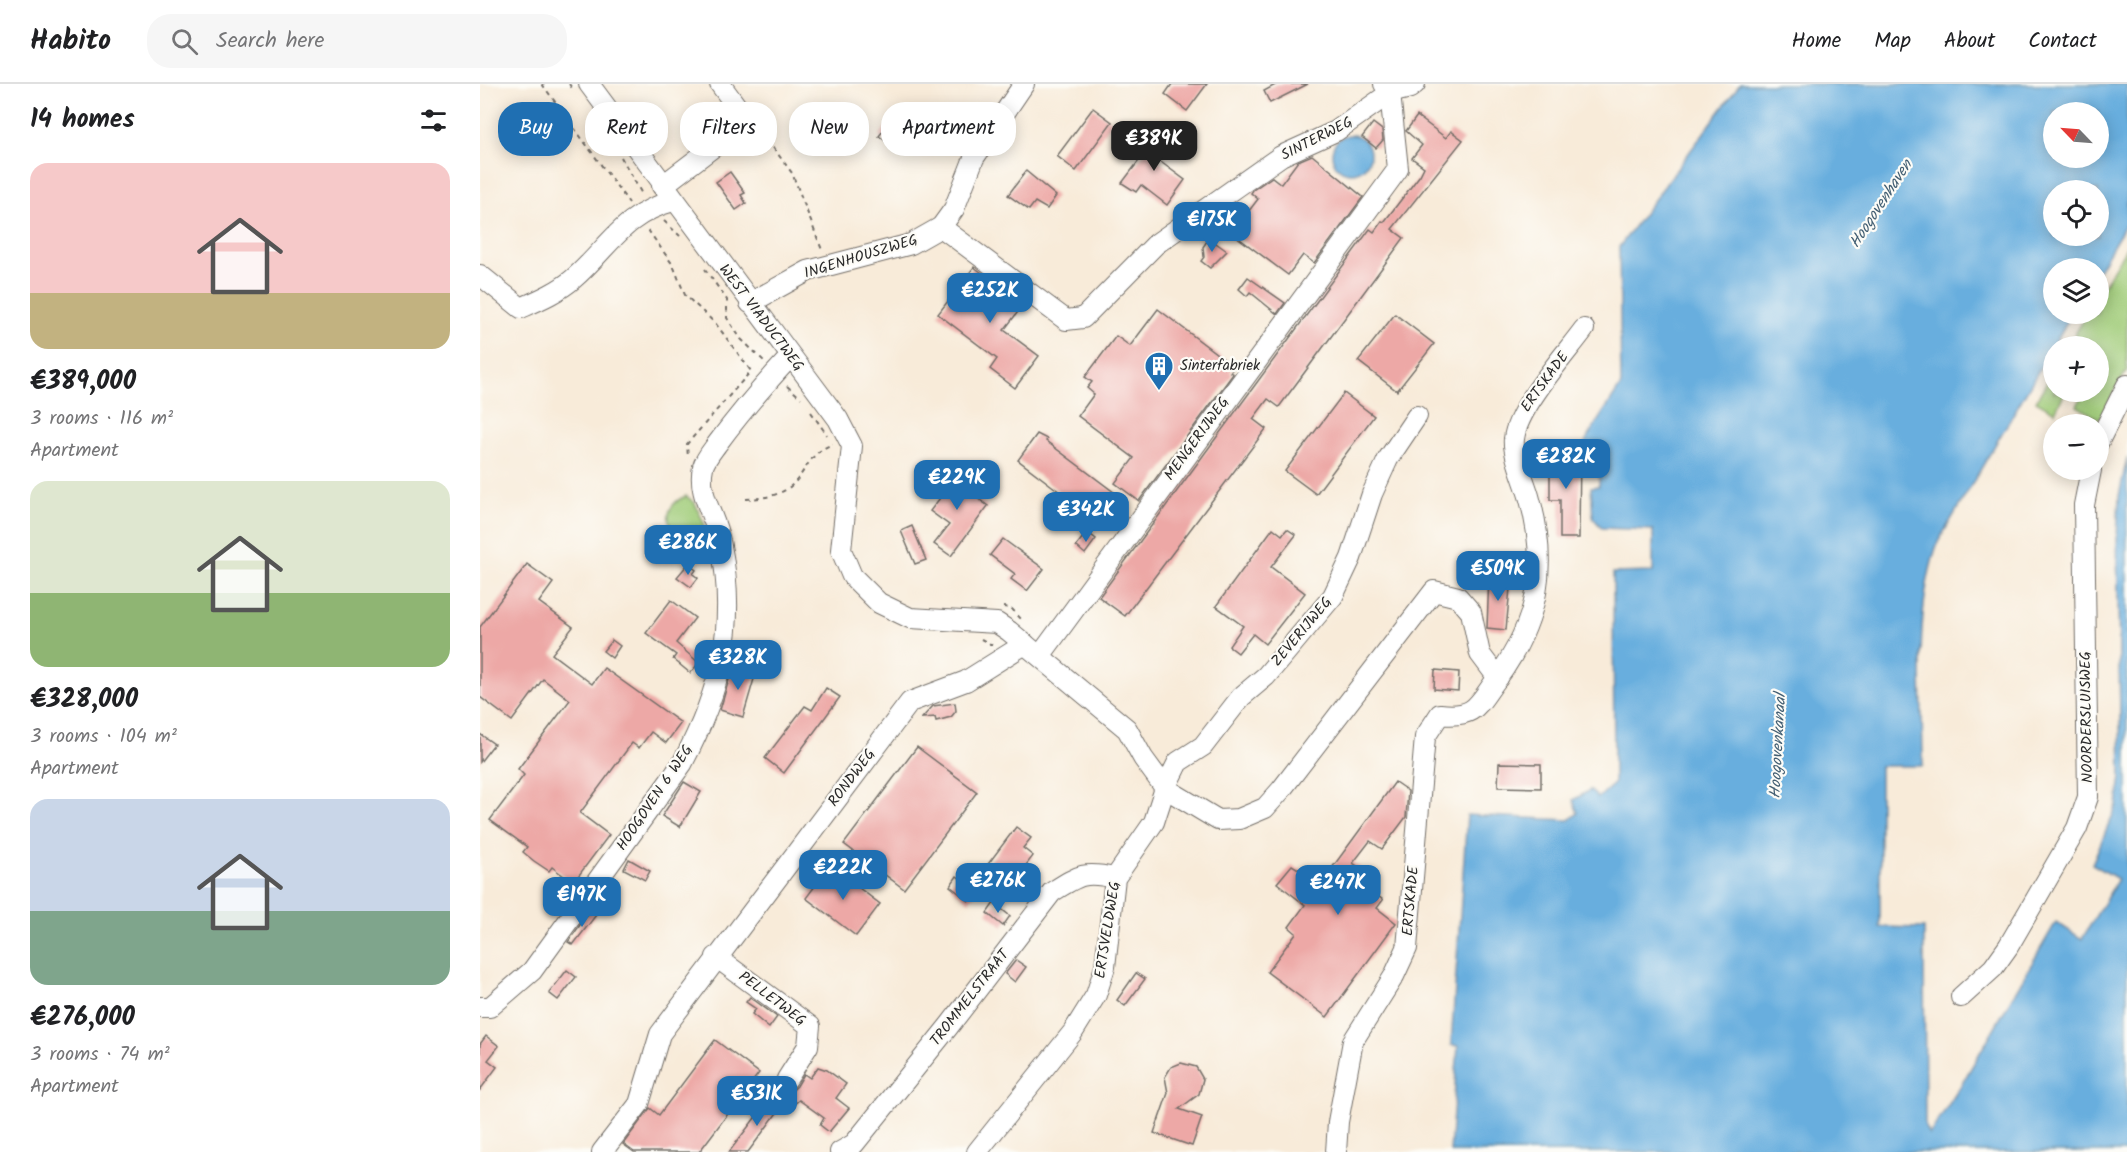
<!DOCTYPE html>
<meta charset="utf-8">
<style>
body{margin:0;font-family:Kalam,sans-serif;background:#f6f6f6;color:#202124;height:100vh;display:flex;flex-direction:column;font-size:22px;white-space:nowrap}
*{box-sizing:border-box;margin:0}
p{font-size:20px;color:#757577}
.icon{flex:none;width:33px;height:33px;fill:none;stroke:currentColor;stroke-width:2;stroke-linecap:round;stroke-linejoin:round}
.map{position:relative;flex:1;overflow:hidden}
.side{display:flex;flex-direction:column;background:#fff;width:480px}
.side>*{flex:none}
.top-card{position:absolute;left:18px;top:18px;width:570px;height:54px;display:flex;gap:12px}
.needle{width:39px;rotate:295deg}
.controls{position:absolute;left:1563px;top:18px;display:grid;gap:12px}
.controls a{display:grid;place-items:center;width:66px;height:66px;border-radius:50%;background:#fff;box-shadow:0 3px 15px #0003;font-size:30px}
.price{position:absolute;translate:-50% -51px;padding:0 14px;border-radius:12px;background:#1f6fb2;color:#fff;font-size:20px;line-height:39px;filter:drop-shadow(0 2px 3px #0008)}
.price::after{content:'';position:absolute;left:50%;top:36px;width:18px;height:14px;margin-left:-9px;background:inherit;clip-path:polygon(0 0,100% 0,50% 100%)}
.price.on{background:#222;color:#fff}
ul{padding:0;list-style:none}
li{display:grid;align-content:center;gap:12px;height:318px;padding:0 30px}
li span{display:grid;place-items:center;height:186px;border-radius:18px;color:#555}
li>.icon{margin-inline-start:auto}
span .icon{width:108px;height:108px;fill:#fffc;stroke-width:1}
li b{font-size:26px}
h2{display:flex;justify-content:space-between;align-items:center;height:72px;padding:0 30px;font-size:26px}
.chip{padding:0 21px;border-radius:24px;background:#fff;box-shadow:0 3px 15px #0003;font-size:21px;line-height:54px}
.chip.on{background:#1f6fb2;color:#fff}
header{display:flex;align-items:center;gap:36px;box-sizing:border-box;height:84px;padding:0 30px;background:#fff;border-bottom:2px solid #e0e0e0}
header strong{font-size:28px}
nav{display:flex;gap:33px;margin-inline-start:auto;font-size:21px}
.search{width:420px;height:54px;background:#f6f6f6;display:flex;align-items:center;gap:15px;box-sizing:border-box;padding:0 21px;border-radius:24px;color:#757577;font-size:22px}
main{display:flex;flex:1;min-height:0}
.map>svg:first-child{display:block}
</style>
<header>
<strong>Habito</strong>
<div class="search"><svg class="icon" aria-label="search" viewBox="0 0 24 24"><circle cx="10" cy="10" r="6"/><path d="M15 15l6 6"/></svg>Search here</div>
<nav><a>Home</a><a>Map</a><a>About</a><a>Contact</a></nav>
</header>
<main>
<section class="side">
<h2>14 homes<svg class="icon" aria-label="filters" viewBox="0 0 24 24"><path d="M4 7h16M4 17h16"/><circle cx="9" cy="7" r="2"/><circle cx="15" cy="17" r="2"/></svg></h2>
<ul>
<li><span style="background:linear-gradient(#f6c9c9 70%,#c2b280 0)"><svg class="icon" aria-label="home" viewBox="0 0 24 24"><path d="M3 11l9-7 9 7M6 9v11h12V9"/></svg></span><div><b>€389,000</b><p>3 rooms · 116 m²</p><p>Apartment</p></div></li>
<li><span style="background:linear-gradient(#dfe7d0 60%,#8fb573 0)"><svg class="icon" aria-label="home" viewBox="0 0 24 24"><path d="M3 11l9-7 9 7M6 9v11h12V9"/></svg></span><div><b>€328,000</b><p>3 rooms · 104 m²</p><p>Apartment</p></div></li>
<li><span style="background:linear-gradient(#c9d6e8 60%,#7fa58c 0)"><svg class="icon" aria-label="home" viewBox="0 0 24 24"><path d="M3 11l9-7 9 7M6 9v11h12V9"/></svg></span><div><b>€276,000</b><p>3 rooms · 74 m²</p><p>Apartment</p></div></li>
</ul>
</section>
<div class="map">
<svg width="1647" height="1068" viewBox="0 0 1647 1068">
<rect width="100%" height="100%" fill="#fdfcf7"/>
<filter id="ink" filterUnits="userSpaceOnUse"><feTurbulence type="fractalNoise" baseFrequency=".0167" numOctaves="2"/><feDisplacementMap in="SourceGraphic" scale="12" xChannelSelector="R" yChannelSelector="G"/><feConvolveMatrix kernelMatrix="1 2 1 2 8 2 1 2 1" color-interpolation-filters="sRGB"/></filter>
<filter id="wash" filterUnits="userSpaceOnUse"><feTurbulence type="fractalNoise" baseFrequency=".008" numOctaves="4" result="noise"/><feDisplacementMap in="SourceGraphic" scale="24" xChannelSelector="R" yChannelSelector="G"/><feGaussianBlur stdDeviation="1.35" result="paint"/><feColorMatrix in="noise" values="0 0 0 0 0 0 0 0 0 0 0 0 0 0 0 0 0 1.4 0 .05"/><feComposite in="paint" operator="in"/></filter>
<g filter="url(#wash)">
<rect width="100%" height="100%" fill="#f8ebd9"/>
<g fill="#a0cc79" stroke="#667c52" stroke-width="1.5">
<path d="M1647 162V286L1619 335 1597 322 1604 308H1618V262H1588L1607 230H1618L1619 210Z"/>
<path d="M1573 287 1574 308H1585L1575 328 1556 317Z"/>
<path d="M206 412 215 419 225 442 218 450 193 445C183 432 191 418 206 412Z"/>
</g>
<g fill="#67aede" stroke="#496c84" stroke-width="1.5" fill-rule="evenodd">
<path d="M1260 0H1647V138L1619 186 1574 184V230H1592L1458 458C1433 528 1443 608 1443 682H1400V843L1444 844 1445 1043 1449 1051 1480 1003 1576 838 1602 855 1638 795 1612 780 1637 721 1641 693 1637 455 1639 412 1647 374V1068H970L978 962 971 961 987 731 1089 736 1098 729 1093 716 1110 706 1118 714 1134 700 1133 489 1173 488V446L1122 444 1113 434 1111 403 1119 402V379L1111 378 1110 372H1104V361L1108 352 1141 301 1139 163ZM1574 28H1618V74H1574ZM1574 106H1618V152H1574Z"/>
<circle cx="871" cy="70" r="19"/>
</g>
<g id="blocks">
<g fill="#eda8a6">
<path d="M692 0H727L707 27 685 10Z"/>
<path d="M797 0H828L790 19 784 7Z"/>
<path d="M613 24 632 38 596 87 577 72Z"/>
<path d="M937 32 966 54 971 47 983 56 912 145 924 154 816 300 799 323 788 315 773 335 786 345 645 532 619 513 890 145 894 148 902 137 904 138 940 91 944 83 932 74 942 61 926 47Z"/>
<path d="M412 35 437 54 424 71 399 52Z"/>
<path d="M893 39 902 46 903 56 896 64 882 53Z"/>
<path d="M675 42 685 50 677 60 686 67 678 76 705 96 687 121 661 101 656 108 642 99 670 62 664 57Z"/>
<path d="M832 71 883 113 834 179 823 171 808 191 752 149 778 115 771 109 773 106 792 93 801 100 818 77Z"/>
<path d="M546 87 576 112 567 125 555 118 549 126 528 111Z"/>
<path d="M250 88 265 109 261 111 266 119 256 126 236 98Z"/>
<path d="M729 154 747 167 730 184 721 177 724 173 723 163Z"/>
<path d="M494 183 544 220 524 246 559 272 535 304 510 285 517 275 458 230Z"/>
<path d="M768 193 805 219 797 230 770 208 767 212 759 205Z"/>
<path d="M678 225 754 283 750 288 753 290 659 417 635 399 654 374 598 332 614 310 607 304 612 298 605 293 636 252 650 262Z"/>
<path d="M915 230 954 260 917 307 878 277Z"/>
<path d="M864 309 894 332 836 410 805 387Z"/>
<path d="M557 350 567 355 566 357 635 409 610 442 582 421 588 414 538 376Z"/>
<path d="M1070 367H1100L1099 454H1080V416H1070Z"/>
<path d="M472 386 500 407 496 413 508 422 471 472 454 460 469 441 450 427 463 410 458 405Z"/>
<path d="M432 442 446 476 435 480 421 447Z"/>
<path d="M793 444 802 451 807 445 816 451 791 483 825 509 785 560 773 550 758 569 749 562 763 542 736 522Z"/>
<path d="M607 448 616 455 605 470 596 462Z"/>
<path d="M523 455 564 485 547 507 531 495 535 490 510 471Z"/>
<path d="M47 480 73 499 59 518 93 543 72 570 112 600 124 584 201 639 186 659 171 648 159 664 152 659 100 729 129 751 93 799 72 783 69 787 54 777 43 768 47 763 10 736 44 691 38 685 90 616 63 595 32 637 0 613V543Z"/>
<path d="M208 480 216 486 213 490 218 494 211 503 197 493Z"/>
<path d="M1009 491 1031 494 1026 546 1007 544Z"/>
<path d="M191 516 215 534 196 559 219 579 210 589 193 575 196 571 166 549Z"/>
<path d="M132 556 140 562 132 574 123 567Z"/>
<path d="M253 582 276 588 263 633 240 626Z"/>
<path d="M955 586 979 588 978 607 954 605Z"/>
<path d="M346 604 360 613 304 689 285 674 325 622 332 626Z"/>
<path d="M475 619 476 627 471 633 456 637 455 633 442 634 453 622Z"/>
<path d="M0 650 14 660 0 678Z"/>
<path d="M437 663 497 708 424 805 364 760Z"/>
<path d="M1019 679 1061 680V704L1018 703Z"/>
<path d="M204 698 221 708 200 743 182 732Z"/>
<path d="M915 698 928 707 926 733 902 765 890 757 873 779 891 792 884 801 903 816 897 824 916 839 847 933 787 888 816 849 809 843 825 821 797 799 812 781 841 799Z"/>
<path d="M536 743 551 754 543 764 553 772 527 806 502 788Z"/>
<path d="M149 775 170 787 165 796 144 785Z"/>
<path d="M350 782 400 820 376 852 326 814Z"/>
<path d="M477 792 497 807 489 817 470 802Z"/>
<path d="M514 819 530 832 523 842 507 829Z"/>
<path d="M110 827 116 831 93 861 88 858Z"/>
<path d="M536 876 546 883 535 898 525 890Z"/>
<path d="M87 886 96 893 78 916 69 909Z"/>
<path d="M656 889 665 895 645 922 637 916Z"/>
<path d="M270 913 297 933 289 944 272 930 276 925 266 918Z"/>
<path d="M6 952 19 962 8 976 17 983 0 1006V960Z"/>
<path d="M235 956 279 989 219 1068H154L143 1060 170 1024 179 1031Z"/>
<path d="M701 979 716 983 723 995 719 1010 699 1025 722 1033 712 1062 674 1049 688 1009 685 993 691 983Z"/>
<path d="M338 983 347 986 366 1000 356 1014 369 1024 349 1048 340 1041 344 1034 319 1016 312 1022 303 1015 317 1002 324 990 330 994Z"/>
<path d="M291 1013 302 1022 277 1056 268 1068H249Z"/>
</g>
</g>
</g>
<g filter="url(#ink)">
<use href="#blocks" fill-opacity="0" stroke="#736e68" stroke-width="1.5"/>
<g fill="none" stroke-linecap="round" stroke-linejoin="round">
<g stroke="#736e68" stroke-width="22">
<g id="minor">
<path d="M109 0 358 335 372 362 361 466 372 492 399 519 430 534 517 539 529 547 647 645 663 674 685 704 738 736 759 735 785 724 801 706 954 507 978 513 991 528 1000 570 1018 594"/>
<path d="M182 102 257 45 263 36 259 26 240 0"/>
<path d="M461 143 586 236 603 234 676 160 801 72 856 47 910 9 904 0"/>
<path d="M0 191 41 224C59 216 78 208 93 195 129 164 143 130 193 117"/>
<path d="M270 219 328 187 431 160 461 143 474 125 494 74 544 0"/>
<path d="M1618 359 1647 301"/>
<path d="M560 572 918 85 910 9 930 4 935 0"/>
<path d="M236 873 330 942 328 962 307 995"/>
<path d="M1481 913 1513 884 1528 863 1597 744 1608 713 1604 421 1611 386"/>
<path d="M0 923H10L52 887 202 680C241 606 258 540 240 457 235 431 217 410 223 383 225 375 232 367 237 360 260 329 284 301 310 273"/>
<path d="M122 1068 159 1020 180 950 430 618 486 597 545 560"/>
<path d="M360 1068 374 1060 469 942 572 808C599 791 604 787 635 794"/>
<path d="M497 1068 593 948 616 911 625 883 635 794 674 738 685 704 698 678 723 662 761 613 786 592 853 512 871 474 892 410 908 375 937 332"/>
<path d="M856 1068 858 1038 873 957 914 892 927 864 945 653 960 630C995 634 997 622 1016 596 1059 537 1069 482 1049 412 1045 398 1032 368 1034 355 1037 324 1085 271 1104 245"/>
</g>
</g>
<g stroke="#736e68" stroke-width="2" stroke-dasharray="4.5 4.5" stroke-linecap="butt">
<path d="M62 0 149 119"/>
<path d="M89 0 94 7"/>
<path d="M277 42 312 89 342 166"/>
<path d="M141 73 163 112"/>
<path d="M184 137 200 152"/>
<path d="M168 146 193 181 205 211 236 240 271 287 207 360 208 374"/>
<path d="M225 185 247 216V234L261 255 285 278"/>
<path d="M307 302 321 314"/>
<path d="M331 328 347 351"/>
<path d="M266 415C333 413 313 375 353 360"/>
<path d="M523 523 531 524 542 536"/>
<path d="M501 555 512 561"/>
</g>
<use href="#minor" stroke="#fff" stroke-width="20"/>
</g>
</g>
<defs>
<g id="building-pin" transform="scale(1.5)"><path d="M0 17L-7.5 6A9.5 9.5 0 1 1 7.5 6Z" fill="#1f6fb2" stroke="#fdfcf7"/><path d="M-4-6H4V6H1V3H-1V6H-4ZM-2.5-4.3h1.7v1.8h-1.7ZM.8-4.3h1.7v1.8H.8ZM-2.5-1h1.7V.8h-1.7ZM.8-1h1.7V.8H.8Z" fill="#fff"/></g>
</defs>
<g fill-rule="evenodd">
<use href="#building-pin" x="679" y="282"/>
</g>
<g text-anchor="middle" dominant-baseline="central" stroke-width="4.5" stroke-linejoin="round" paint-order="stroke">
<g font-size="15" fill="#2b2b2b" stroke="#fdfcf7">
<text transform="translate(837 55) rotate(-27)">SINTERWEG</text>
<text transform="translate(381 173) rotate(-17)">INGENHOUSZWEG</text>
<text transform="translate(281 234) rotate(53)">WEST VIADUCTWEG</text>
<text transform="translate(1065 298) rotate(-54)">ERTSKADE</text>
<text transform="translate(717 355) rotate(-54)">MENGERIJWEG</text>
<text transform="translate(822 548) rotate(-50)">ZEVERIJWEG</text>
<text transform="translate(1607 633) rotate(-91)">NOORDERSLUISWEG</text>
<text transform="translate(372 694) rotate(-53)">RONDWEG</text>
<text transform="translate(175 714) rotate(-56)">HOOGOVEN 6 WEG</text>
<text transform="translate(931 817) rotate(-85)">ERTSKADE</text>
<text transform="translate(628 846) rotate(-81)">ERTSVELDWEG</text>
<text transform="translate(490 914) rotate(-52)">TROMMELSTRAAT</text>
<text transform="translate(292 915) rotate(37)">PELLETWEG</text>
</g>
<g font-size="15" fill="#2b2b2b" stroke="#fdfcf7" text-anchor="start">
<text x="700" y="282">Sinterfabriek</text>
</g>
<g font-size="16" font-style="italic" fill="#435f73" stroke="#fdfcf7">
<text transform="translate(1401 120) rotate(-57)">Hoogovenhaven</text>
<text transform="translate(1298 662) rotate(-87)">Hoogovenkanaal</text>
</g>
</g>
</svg>
<div class="controls">
<a><svg class="needle" viewBox="-14 -14 28 28"><path d="M0-13l5 13h-10z" fill="#e53935"/><path d="M0 13l5-13h-10z" fill="#757577"/></svg></a>
<a><svg class="icon" aria-label="locate" viewBox="0 0 24 24"><circle cx="12" cy="12" r="6"/><path d="M12 2v4M12 18v4M2 12h4M18 12h4"/></svg></a>
<a><svg class="icon" aria-label="layers" viewBox="0 0 24 24"><path d="M12 4l9 5-9 5-9-5zM3 14l9 5 9-5"/></svg></a>
<a>+</a>
<a>−</a>
</div>
<b class="price on" style="left:674px;top:88px">€389K</b>
<b class="price" style="left:732px;top:169px">€175K</b>
<b class="price" style="left:510px;top:240px">€252K</b>
<b class="price" style="left:1086px;top:406px">€282K</b>
<b class="price" style="left:477px;top:427px">€229K</b>
<b class="price" style="left:606px;top:459px">€342K</b>
<b class="price" style="left:208px;top:492px">€286K</b>
<b class="price" style="left:1018px;top:518px">€509K</b>
<b class="price" style="left:258px;top:607px">€328K</b>
<b class="price" style="left:363px;top:817px">€222K</b>
<b class="price" style="left:518px;top:830px">€276K</b>
<b class="price" style="left:858px;top:832px">€247K</b>
<b class="price" style="left:102px;top:844px">€197K</b>
<b class="price" style="left:277px;top:1043px">€531K</b>
<div class="top-card">
<a class="chip on">Buy</a>
<a class="chip">Rent</a>
<a class="chip">Filters</a>
<a class="chip">New</a>
<a class="chip">Apartment</a>
</div>
</div>
</main>
